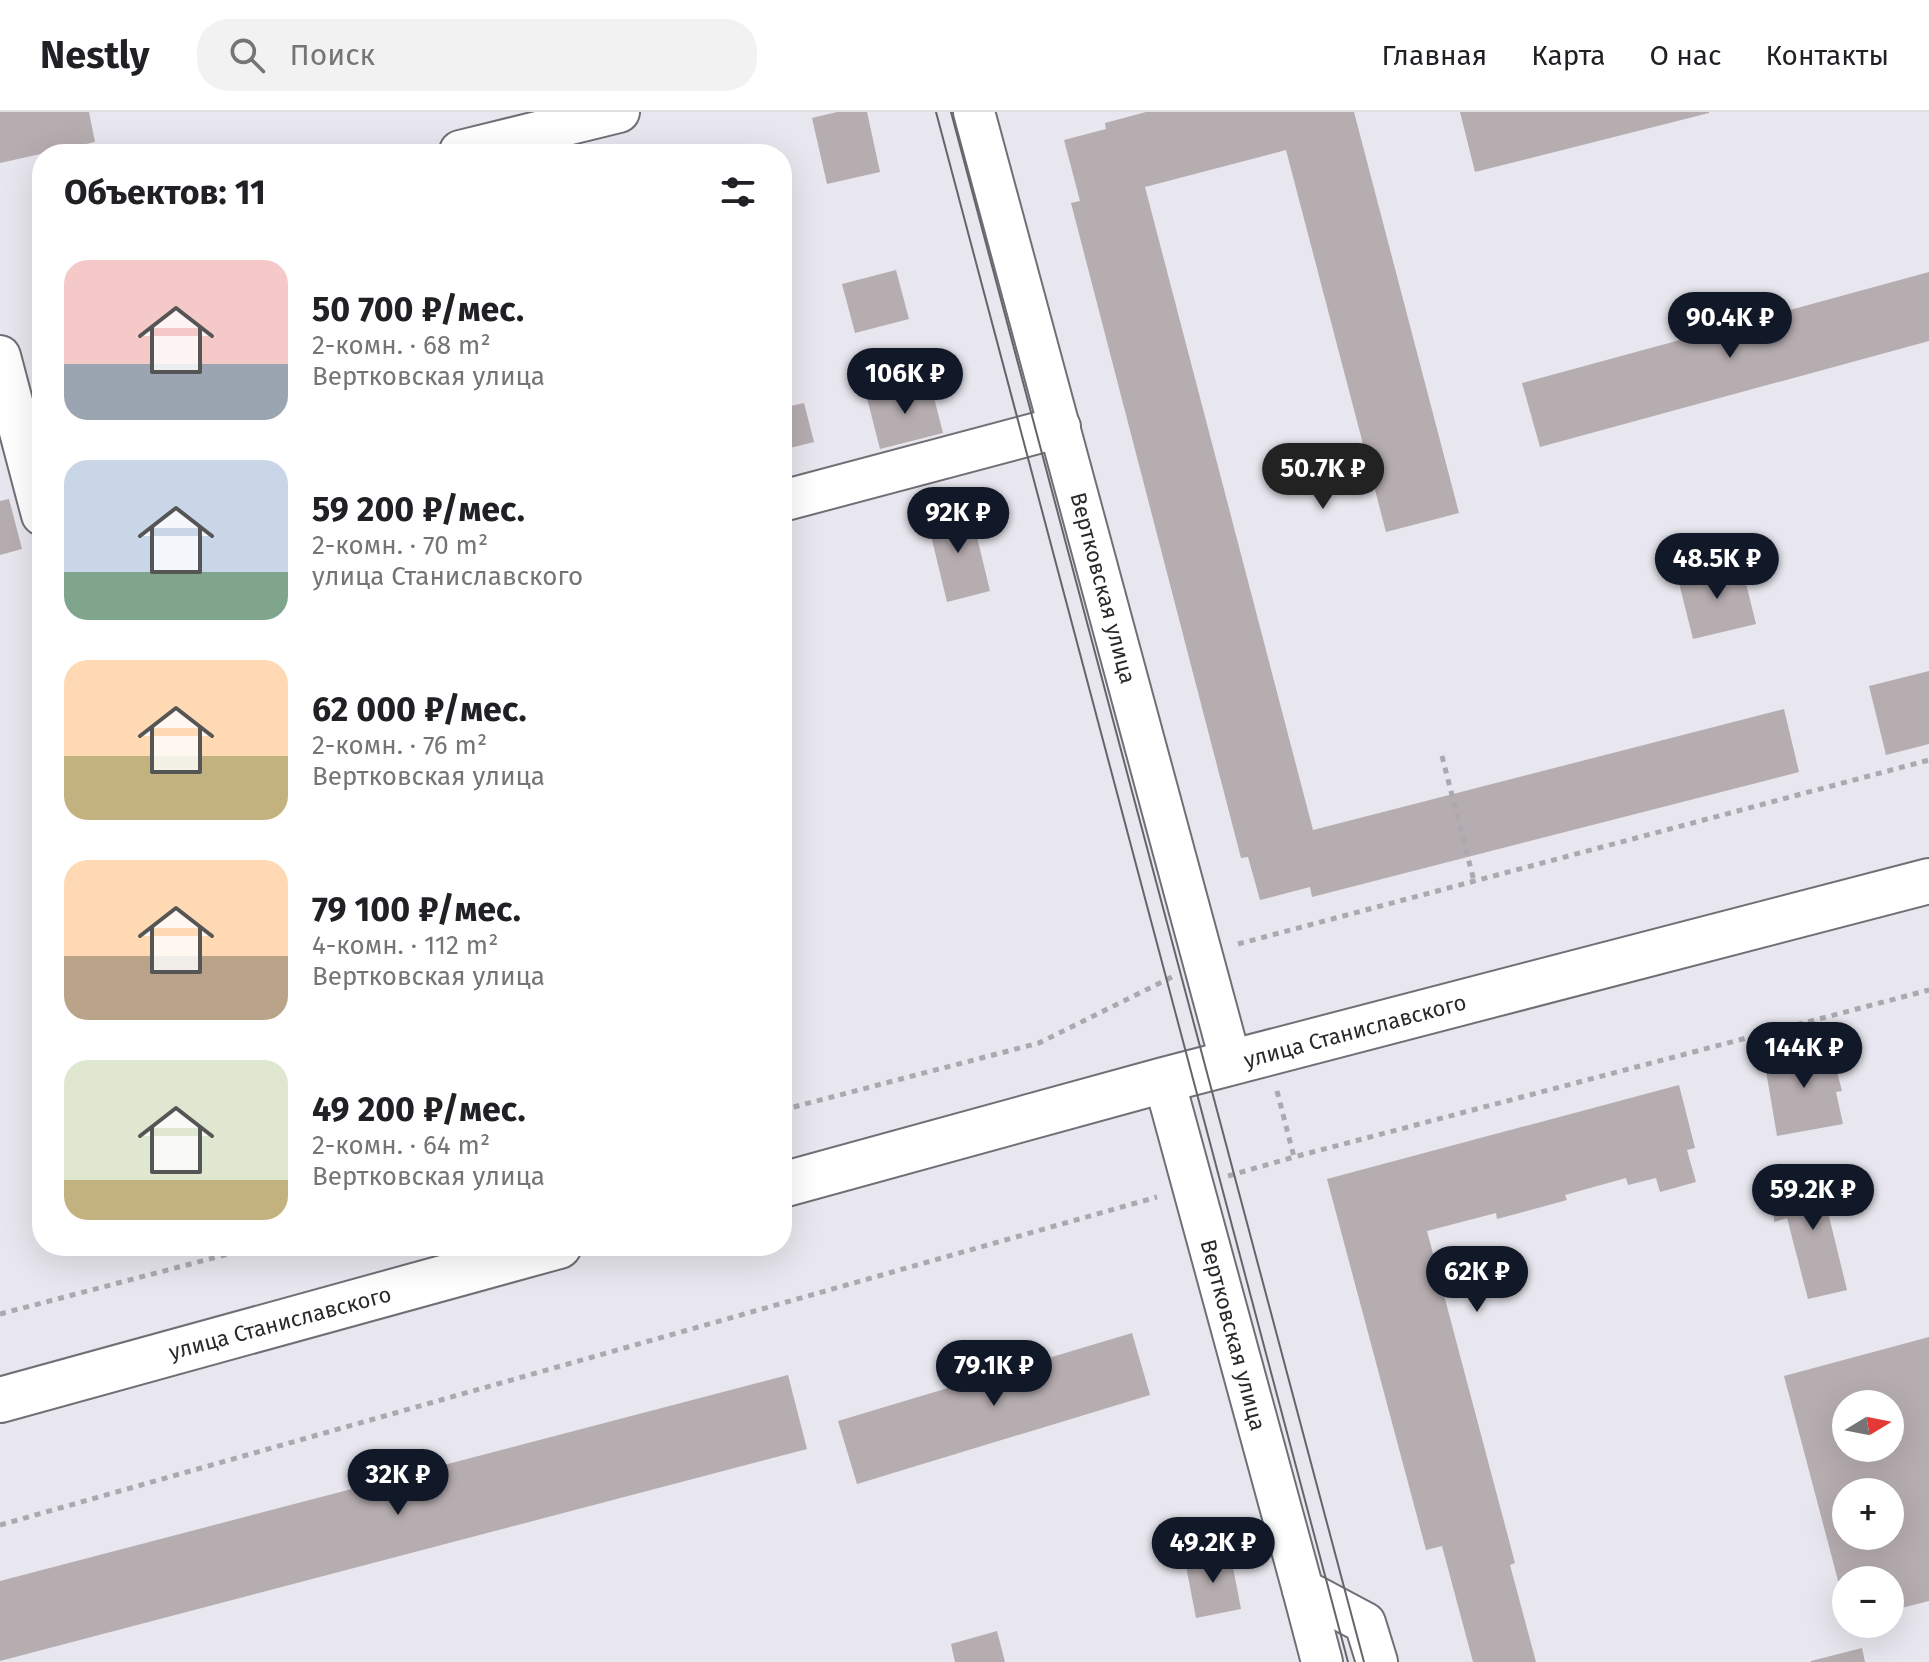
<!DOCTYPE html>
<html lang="ru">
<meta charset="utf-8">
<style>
body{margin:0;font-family:"Fira Sans",sans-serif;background:#f2f2f2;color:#202124;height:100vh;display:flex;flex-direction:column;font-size:30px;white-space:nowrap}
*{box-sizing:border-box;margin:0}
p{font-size:26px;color:#757577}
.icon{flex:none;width:44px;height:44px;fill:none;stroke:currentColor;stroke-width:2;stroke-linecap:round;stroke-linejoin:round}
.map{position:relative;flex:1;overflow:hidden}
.drawer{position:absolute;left:32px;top:32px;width:760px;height:1112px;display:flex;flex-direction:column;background:#fff;border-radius:32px;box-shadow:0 8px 32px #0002}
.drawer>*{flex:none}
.needle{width:52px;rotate:80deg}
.tools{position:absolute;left:1832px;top:1278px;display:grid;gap:16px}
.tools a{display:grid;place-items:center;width:72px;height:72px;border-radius:50%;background:#fff;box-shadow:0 8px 32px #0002;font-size:40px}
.price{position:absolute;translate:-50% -68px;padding:0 18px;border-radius:28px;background:#111827;color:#fff;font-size:26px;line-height:52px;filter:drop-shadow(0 2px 4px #0008)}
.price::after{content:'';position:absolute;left:50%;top:48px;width:24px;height:18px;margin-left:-12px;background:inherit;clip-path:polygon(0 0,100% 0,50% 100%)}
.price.active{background:#222;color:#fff}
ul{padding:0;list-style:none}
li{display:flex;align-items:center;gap:24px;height:200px;padding:0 32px}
li span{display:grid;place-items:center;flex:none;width:224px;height:160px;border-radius:24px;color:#555}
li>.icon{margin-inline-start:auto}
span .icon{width:96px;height:96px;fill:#fffc;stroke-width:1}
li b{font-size:34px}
h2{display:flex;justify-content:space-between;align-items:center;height:96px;padding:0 32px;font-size:34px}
header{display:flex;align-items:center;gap:48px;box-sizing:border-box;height:112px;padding:0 40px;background:#fff;border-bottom:2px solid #e0e0e0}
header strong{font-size:38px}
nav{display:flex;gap:44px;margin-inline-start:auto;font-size:28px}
.search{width:560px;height:72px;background:#f2f2f2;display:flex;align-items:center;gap:20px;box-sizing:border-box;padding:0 28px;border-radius:32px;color:#757577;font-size:30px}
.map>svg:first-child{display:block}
</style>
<header>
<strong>Nestly</strong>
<div class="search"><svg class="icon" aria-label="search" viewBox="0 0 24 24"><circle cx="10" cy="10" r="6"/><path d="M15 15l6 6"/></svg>Поиск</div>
<nav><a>Главная</a><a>Карта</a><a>О нас</a><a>Контакты</a></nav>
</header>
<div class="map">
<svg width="1929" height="1550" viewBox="0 0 1929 1550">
<rect width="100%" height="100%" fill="#e8e6ee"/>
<g fill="#b6adb0" fill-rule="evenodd">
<path d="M0 0H89L95 30 0 51Z"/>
<path d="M837 0H867L880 60 827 72 812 6Z"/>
<path d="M1146 0H1354L1459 401 1386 420 1286 38 1145 75 1313 718 1784 597 1799 660 1312 785 1310 775 1260 788 1248 745 1241 746 1071 91 1080 89 1064 28 1106 17 1105 11Z"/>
<path d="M1460 0H1709V1L1475 60Z"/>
<path d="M738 32 741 42H701V41Z"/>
<path d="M315 35 316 42H288V41Z"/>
<path d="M896 158 909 207 855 221 842 172Z"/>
<path d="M1929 160V229L1540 335 1522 271Z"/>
<path d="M930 270 943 321 880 337 867 286Z"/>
<path d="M804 291 814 330 782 338V296Z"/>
<path d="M9 387 22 437 0 443V389Z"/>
<path d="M970 396 990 479 947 490 927 407Z"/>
<path d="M1741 451 1756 512 1693 527 1678 467Z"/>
<path d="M1929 559V632L1886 643 1869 574Z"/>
<path d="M1829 929 1842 979 1836 980 1843 1012 1777 1024 1764 947Z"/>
<path d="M1679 973 1695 1036 1687 1038 1696 1070 1660 1080 1656 1066 1628 1073 1626 1066 1565 1083 1567 1088 1497 1107 1496 1101 1427 1119 1515 1451 1510 1453 1536 1550H1473L1442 1434 1426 1438 1327 1067Z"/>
<path d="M1833 1061 1841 1092 1827 1096 1847 1178 1808 1187 1787 1106 1774 1110 1773 1084 1774 1078Z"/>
<path d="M1132 1221 1150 1283 857 1372 838 1309Z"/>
<path d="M1929 1225V1489L1890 1499V1468H1846L1845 1495 1784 1264ZM1846 1292H1890V1336H1846ZM1846 1380H1890V1424H1846Z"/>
<path d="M788 1263 807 1337 0 1549V1469Z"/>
<path d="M1230 1440 1241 1497 1196 1506 1185 1449Z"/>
<path d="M997 1519 1005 1550H955L951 1532Z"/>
<path d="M1862 1536 1865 1550H1811V1549Z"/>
</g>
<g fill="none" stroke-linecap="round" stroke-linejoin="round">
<g stroke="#716f76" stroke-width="44">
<g id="minor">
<path d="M974 0 1231 951"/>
<path d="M460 39 619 0"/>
<path d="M0 244 42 403"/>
<path d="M782 389 1060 315"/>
<path d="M1164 968 1303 1478 1365 1511 1377 1550"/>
<path d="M1303 1478 1322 1550"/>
</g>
</g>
<g stroke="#716f76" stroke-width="48">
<g id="major">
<path d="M782 1073 1164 968 1929 769"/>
<path d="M0 1288 559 1134"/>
</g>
</g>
<g stroke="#aba9b0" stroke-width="5" stroke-dasharray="6 6" stroke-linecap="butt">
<path d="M1442 644 1474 769"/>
<path d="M1238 832 1929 648"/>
<path d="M1277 979 1294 1045 1929 878"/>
<path d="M782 998 1039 931 1172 865"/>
<path d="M1228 1064 1294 1045"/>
<path d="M0 1202 259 1134"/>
<path d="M0 1413 1157 1085"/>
</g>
<use href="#minor" stroke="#fff" stroke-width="40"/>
<use href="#major" stroke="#fff" stroke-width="44"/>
<g stroke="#666469" stroke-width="2">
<path d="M936 0 1348 1550"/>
<path d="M951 0 1364 1550"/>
</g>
</g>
<g text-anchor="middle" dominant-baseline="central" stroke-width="7" stroke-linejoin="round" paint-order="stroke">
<g font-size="22" fill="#29282b" stroke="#fff">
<text transform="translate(1103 476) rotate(75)">Вертковская улица</text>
<text transform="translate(1355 919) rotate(-15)">улица Станиславского</text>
<text transform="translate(280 1211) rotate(-15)">улица Станиславского</text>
<text transform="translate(1233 1223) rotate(75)">Вертковская улица</text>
</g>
</g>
</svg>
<div class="tools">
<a><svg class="needle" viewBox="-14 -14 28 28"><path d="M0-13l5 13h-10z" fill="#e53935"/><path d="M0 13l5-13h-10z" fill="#757577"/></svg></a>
<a>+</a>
<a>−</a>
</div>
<b class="price" style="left:1730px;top:248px">90.4K ₽</b>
<b class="price" style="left:905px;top:304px">106K ₽</b>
<b class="price active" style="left:1323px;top:399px">50.7K ₽</b>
<b class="price" style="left:958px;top:443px">92K ₽</b>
<b class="price" style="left:1717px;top:489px">48.5K ₽</b>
<b class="price" style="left:1804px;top:978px">144K ₽</b>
<b class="price" style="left:1813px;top:1120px">59.2K ₽</b>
<b class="price" style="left:1477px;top:1202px">62K ₽</b>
<b class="price" style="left:994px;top:1296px">79.1K ₽</b>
<b class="price" style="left:398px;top:1405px">32K ₽</b>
<b class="price" style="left:1213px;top:1473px">49.2K ₽</b>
<section class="drawer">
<h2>Объектов: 11<svg class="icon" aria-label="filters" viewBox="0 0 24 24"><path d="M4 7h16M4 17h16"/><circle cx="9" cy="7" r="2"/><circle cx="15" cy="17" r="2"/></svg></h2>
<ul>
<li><span style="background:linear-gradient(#f6c9c9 65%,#9aa5b1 0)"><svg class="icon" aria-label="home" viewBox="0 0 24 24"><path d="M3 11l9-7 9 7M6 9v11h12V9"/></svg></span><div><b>50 700 ₽/мес.</b><p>2-комн. · 68 m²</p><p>Вертковская улица</p></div></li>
<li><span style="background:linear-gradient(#c9d6e8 70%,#7fa58c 0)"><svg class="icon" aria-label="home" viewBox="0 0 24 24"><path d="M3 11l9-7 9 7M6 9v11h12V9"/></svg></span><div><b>59 200 ₽/мес.</b><p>2-комн. · 70 m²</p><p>улица Станиславского</p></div></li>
<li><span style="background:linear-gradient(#ffd9b3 60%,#c2b280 0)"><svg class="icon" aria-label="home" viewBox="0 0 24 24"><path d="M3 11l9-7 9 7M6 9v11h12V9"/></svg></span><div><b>62 000 ₽/мес.</b><p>2-комн. · 76 m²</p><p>Вертковская улица</p></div></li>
<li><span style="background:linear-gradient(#ffd9b3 60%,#b9a48a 0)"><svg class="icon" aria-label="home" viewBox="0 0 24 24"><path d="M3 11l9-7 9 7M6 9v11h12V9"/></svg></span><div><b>79 100 ₽/мес.</b><p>4-комн. · 112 m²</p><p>Вертковская улица</p></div></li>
<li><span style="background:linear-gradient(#dfe7d0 75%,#c2b280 0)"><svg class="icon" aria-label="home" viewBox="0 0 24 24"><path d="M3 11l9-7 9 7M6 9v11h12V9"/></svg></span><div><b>49 200 ₽/мес.</b><p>2-комн. · 64 m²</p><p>Вертковская улица</p></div></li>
</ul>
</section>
</div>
